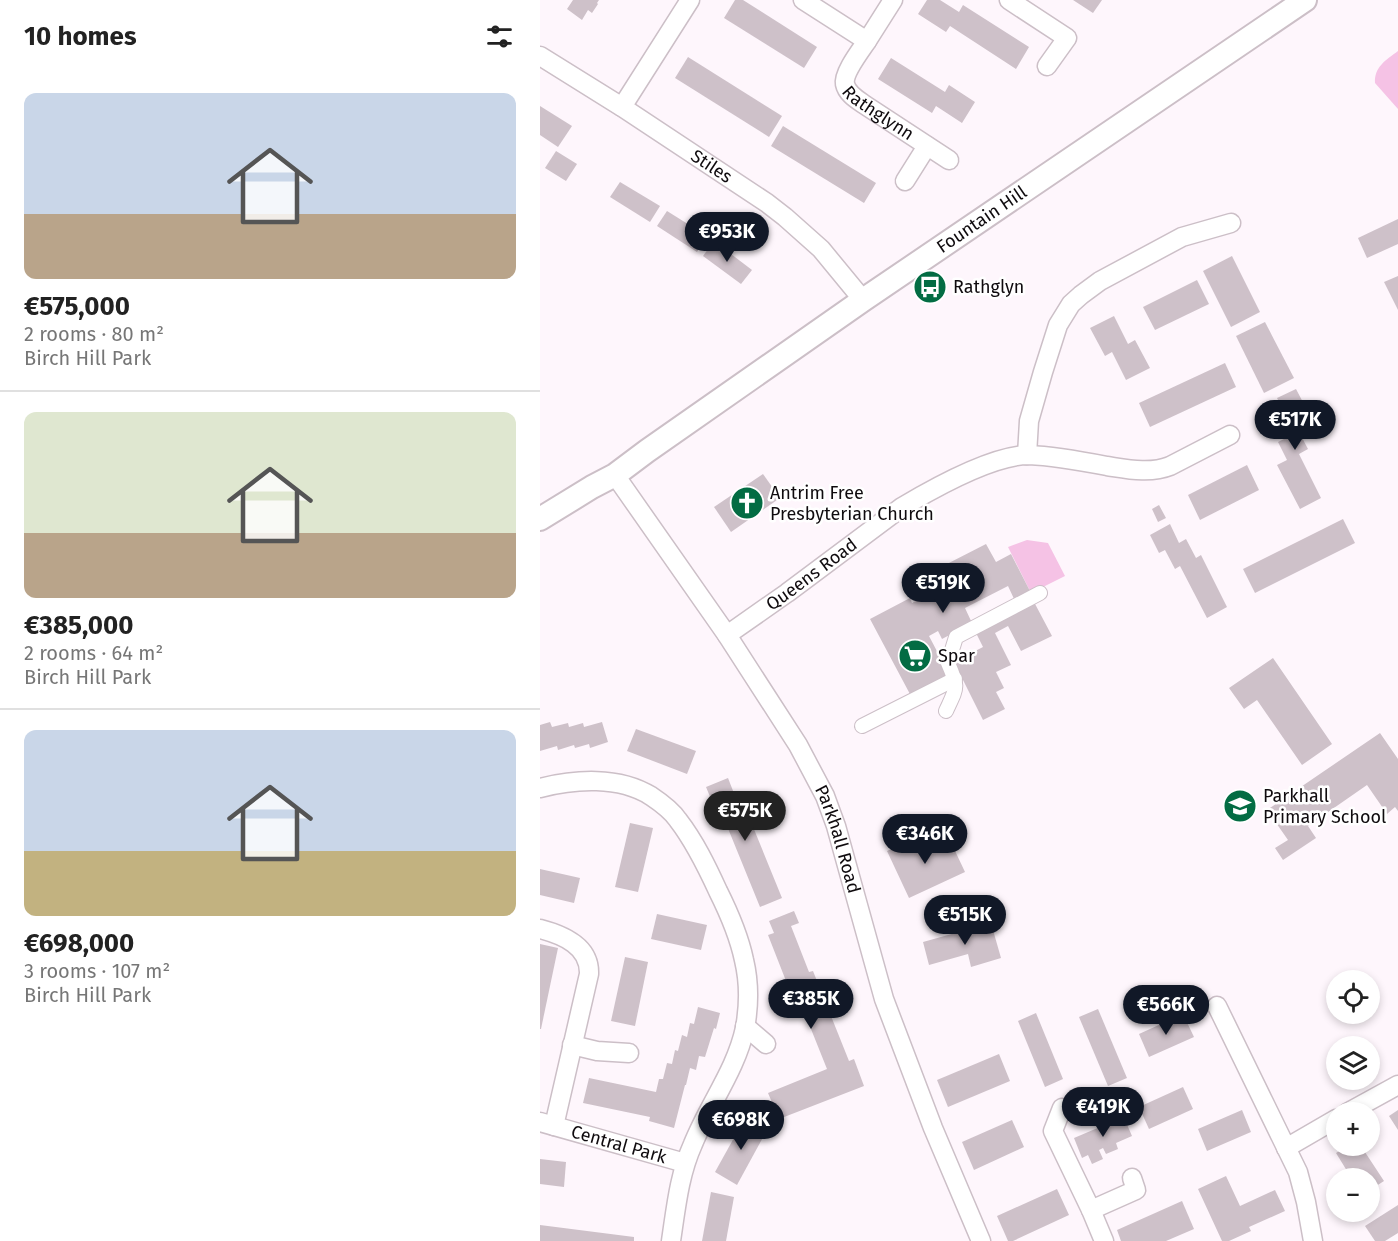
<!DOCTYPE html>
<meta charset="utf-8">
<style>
body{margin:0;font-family:"Fira Sans",sans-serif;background:#f2f2f2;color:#222;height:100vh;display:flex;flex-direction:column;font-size:22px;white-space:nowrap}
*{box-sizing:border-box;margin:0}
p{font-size:20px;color:#767676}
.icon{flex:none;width:33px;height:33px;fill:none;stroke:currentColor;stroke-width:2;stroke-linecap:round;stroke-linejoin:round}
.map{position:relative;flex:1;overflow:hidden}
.panel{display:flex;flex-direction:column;background:#fff;width:540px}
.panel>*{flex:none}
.buttons{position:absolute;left:786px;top:970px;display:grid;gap:12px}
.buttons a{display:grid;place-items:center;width:54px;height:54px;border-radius:50%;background:#fff;box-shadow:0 3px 9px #0003;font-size:30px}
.price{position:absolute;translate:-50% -51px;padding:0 14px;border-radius:21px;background:#111827;color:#fff;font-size:20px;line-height:39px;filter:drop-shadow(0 2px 3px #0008)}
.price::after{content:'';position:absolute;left:50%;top:36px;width:18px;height:14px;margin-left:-9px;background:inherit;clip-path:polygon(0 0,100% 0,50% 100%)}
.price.current{background:#222;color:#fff}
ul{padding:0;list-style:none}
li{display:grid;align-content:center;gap:12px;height:318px;padding:0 24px}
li+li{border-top:2px solid #e0e0e0}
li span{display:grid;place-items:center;height:186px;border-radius:12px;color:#555}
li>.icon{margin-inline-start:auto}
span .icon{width:108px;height:108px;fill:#fffc;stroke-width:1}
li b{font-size:26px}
h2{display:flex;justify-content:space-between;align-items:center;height:72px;padding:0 24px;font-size:26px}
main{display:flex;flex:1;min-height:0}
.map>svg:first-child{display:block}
</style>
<main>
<section class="panel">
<h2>10 homes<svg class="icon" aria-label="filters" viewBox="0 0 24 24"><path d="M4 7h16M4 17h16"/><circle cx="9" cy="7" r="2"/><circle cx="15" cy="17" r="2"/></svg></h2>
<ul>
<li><span style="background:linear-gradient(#c9d6e8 65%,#b9a48a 0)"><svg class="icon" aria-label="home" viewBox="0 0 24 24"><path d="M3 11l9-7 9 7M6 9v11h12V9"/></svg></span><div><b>€575,000</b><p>2 rooms · 80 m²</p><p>Birch Hill Park</p></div></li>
<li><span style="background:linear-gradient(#dfe7d0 65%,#b9a48a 0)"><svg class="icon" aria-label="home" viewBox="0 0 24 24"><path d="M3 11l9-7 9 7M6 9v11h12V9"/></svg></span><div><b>€385,000</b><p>2 rooms · 64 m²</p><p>Birch Hill Park</p></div></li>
<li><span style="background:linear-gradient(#c9d6e8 65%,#c2b280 0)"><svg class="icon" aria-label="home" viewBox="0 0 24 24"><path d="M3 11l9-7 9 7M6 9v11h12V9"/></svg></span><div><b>€698,000</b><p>3 rooms · 107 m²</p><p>Birch Hill Park</p></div></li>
</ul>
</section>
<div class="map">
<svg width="858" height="1241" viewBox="0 0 858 1241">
<rect width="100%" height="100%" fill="#fef6fc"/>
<g fill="#f5c2e5">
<path d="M858 51V109L835 83C834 67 846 60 858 51Z"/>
<path d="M487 540 508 543 525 576 491 593 468 547Z"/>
</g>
<g fill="#cec1c9">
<path d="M33 0H59L57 3 58 4 52 13 48 10 42 20 27 9Z"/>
<path d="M195 0H203L277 47 264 68 184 18Z"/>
<path d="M387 0H400L419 12 423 5 489 47 476 69 410 26 406 32 378 14Z"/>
<path d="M533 0H562L553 13Z"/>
<path d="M148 57 242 116 229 137 135 78Z"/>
<path d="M351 58 405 92 409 85 435 102 422 123 396 106 392 113 338 79Z"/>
<path d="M0 106 32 126 18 147 0 135Z"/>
<path d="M243 126 336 183 324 203 231 146Z"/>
<path d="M16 151 37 164 26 181 5 168Z"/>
<path d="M80 182 120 206 110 222 70 197Z"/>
<path d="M127 211 167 236 157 252 117 226Z"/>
<path d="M858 219V244L827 258 818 238Z"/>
<path d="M174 241 212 270 201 284 163 256Z"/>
<path d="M692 256 720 312 691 327 663 271Z"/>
<path d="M858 276V310L844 282Z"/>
<path d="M657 280 669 304 615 330 603 307Z"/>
<path d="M574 316 588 344 595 340 610 368 586 380 572 352 565 356 550 328Z"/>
<path d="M725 322 754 378 724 393 696 336Z"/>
<path d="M685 363 696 387 610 427 599 403Z"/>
<path d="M756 389 766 408 757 412 765 428 759 432 768 449 759 454 781 498 760 509 737 465 747 460 738 442 744 439 736 423 747 418 737 398Z"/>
<path d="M707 465 719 490 660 520 648 495Z"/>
<path d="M223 474 240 498 191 532 174 507Z"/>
<path d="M619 505 626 518 618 522 612 509Z"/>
<path d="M803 519 815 543 715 593 703 569Z"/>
<path d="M630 524 639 543 646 539 656 558 661 555 687 607 667 618 640 566 635 569 625 550 619 553 610 535Z"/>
<path d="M446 544 456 562 471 554 491 593 475 601 468 586 425 608 432 623 402 639 398 631 389 636 410 676 371 696 330 619 370 598 372 603 391 593 385 580 405 570 403 566Z"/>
<path d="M494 602 512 636 481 651 468 626 455 633 471 665 456 672 464 688 456 692 465 709 443 720 414 662 443 647 435 631Z"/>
<path d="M733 658 792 744 762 765 717 700 704 709 689 688Z"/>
<path d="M10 722 12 727 28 723 29 727 43 723 44 727 62 722 68 742 50 748 49 744 35 748 34 745 18 750 17 746 0 751V725Z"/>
<path d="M96 729 156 751 147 774 87 751Z"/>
<path d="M840 733 858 759V811L855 807 847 814 827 785 768 826 776 838 743 860 735 848 748 840 727 810Z"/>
<path d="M188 778 204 819 209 817 242 898 220 907 187 826 183 828 166 787Z"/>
<path d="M90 823 113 828 98 892 75 887Z"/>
<path d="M408 836 425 872 369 898 347 851 377 837 382 848Z"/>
<path d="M0 869 40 878 34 903 0 895Z"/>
<path d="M254 911 259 923 251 926 269 972 273 971 309 1061 314 1059 324 1086 239 1119 228 1093 287 1069 251 979 246 981 228 935 234 933 229 921Z"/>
<path d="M117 914 167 925 161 950 111 939Z"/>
<path d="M451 923 461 958 431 967 428 954 389 965 383 942Z"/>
<path d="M0 944 18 948 1 1029H0Z"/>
<path d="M85 957 108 962 95 1026 71 1021Z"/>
<path d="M158 1007 180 1013 176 1029 174 1028 165 1057 159 1056 156 1070 150 1068 146 1085H145L134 1128 109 1121 110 1117 43 1103 49 1078 116 1092 119 1079H123L127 1063 132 1064 135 1050 138 1051 142 1035 147 1037 150 1023 154 1024Z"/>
<path d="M558 1009 587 1078 568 1086 539 1017Z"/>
<path d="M496 1013 523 1079 505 1087 478 1021Z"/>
<path d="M643 1014 654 1037 609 1057 599 1034Z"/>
<path d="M459 1054 470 1081 408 1107 397 1080Z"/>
<path d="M643 1087 653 1109 609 1129 599 1107Z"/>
<path d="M702 1110 711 1132 667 1151 658 1129Z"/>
<path d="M858 1110V1130L849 1116Z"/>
<path d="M582 1113 592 1136 576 1143 578 1149 566 1154 563 1148 559 1150 563 1159 552 1164 548 1155 542 1158 534 1138 567 1124 565 1120Z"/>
<path d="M205 1118 227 1130 197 1185 175 1172Z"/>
<path d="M472 1120 484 1147 434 1170 422 1142Z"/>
<path d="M808 1146H821L844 1181 830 1190V1179H812L796 1153Z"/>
<path d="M0 1159 26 1162 24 1187 0 1184Z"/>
<path d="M686 1176 700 1206 735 1190 745 1211 709 1227 711 1231 689 1241H682L658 1189Z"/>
<path d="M517 1189 529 1215 473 1241H468L457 1216Z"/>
<path d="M171 1192 194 1197 186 1241H162Z"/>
<path d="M642 1201 654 1229 626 1241H581L577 1230Z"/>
<path d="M858 1205V1233L845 1241H835L825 1226Z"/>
<path d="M0 1225 94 1237V1241H0Z"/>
</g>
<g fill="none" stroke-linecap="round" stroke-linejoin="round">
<g stroke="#ccbfc7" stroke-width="16">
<g id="pedestrian">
<path d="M406 711C417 687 419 688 408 663L416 637 500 593"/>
<path d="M322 726 415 679"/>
</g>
</g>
<g stroke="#ccbfc7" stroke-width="21">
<g id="minor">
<path d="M263 0 327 41 353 0"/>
<path d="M469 0 527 38 507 66"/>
<path id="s1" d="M327 41C321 50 303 73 305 84 307 94 318 100 325 105L409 160"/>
<path id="s2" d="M0 56 82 107 227 203 245 217 281 249 323 300"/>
<path d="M82 107 150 0"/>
<path d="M365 181 387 146"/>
<path d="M487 455 489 421 503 372 518 325 531 304 541 295 560 281 642 237 691 223"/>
<path id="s3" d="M75 475 187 635 258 745 285 796 296 826 344 999 393 1128 441 1241"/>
<path id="s4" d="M187 635 247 593 362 507C394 488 453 455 489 455 515 456 541 461 567 466 587 469 610 474 630 466L690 435"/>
<path d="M0 788C35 779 79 776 111 796 120 802 132 811 138 820 155 842 167 867 178 891 189 913 199 936 204 960 209 981 209 1006 205 1028 196 1070 169 1104 153 1144 139 1175 136 1208 131 1241"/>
<path d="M0 929C23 935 50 946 49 974L14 1126"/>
<path d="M677 1006 758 1172 766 1202 773 1241"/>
<path d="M205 1026 226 1044"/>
<path d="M32 1045 57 1051 89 1053"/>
<path d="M522 1108 513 1131 551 1210 564 1241"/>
<path d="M807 1113 858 1085"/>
<path id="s5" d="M0 1122 145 1163"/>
<path d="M746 1148 796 1119"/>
<path d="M551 1210 596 1190 592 1178"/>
</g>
</g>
<g stroke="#ccbfc7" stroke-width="26">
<g id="tertiary">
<path id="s6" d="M0 519 52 487 75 475 107 451 323 300 765 0"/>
</g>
</g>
<use href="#pedestrian" stroke="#fff" stroke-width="14"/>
<use href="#minor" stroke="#fff" stroke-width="18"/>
<use href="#tertiary" stroke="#fff" stroke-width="22"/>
</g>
<defs>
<g id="bus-disc" transform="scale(1.725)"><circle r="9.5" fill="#036c43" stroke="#fff"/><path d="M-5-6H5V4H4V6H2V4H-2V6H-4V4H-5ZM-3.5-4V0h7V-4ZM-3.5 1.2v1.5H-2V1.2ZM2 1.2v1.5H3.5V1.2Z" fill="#fff"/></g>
<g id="church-disc" transform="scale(1.725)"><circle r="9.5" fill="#036c43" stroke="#fff"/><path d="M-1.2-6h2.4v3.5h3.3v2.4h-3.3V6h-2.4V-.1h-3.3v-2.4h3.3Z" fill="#fff"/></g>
<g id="supermarket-disc" transform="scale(1.725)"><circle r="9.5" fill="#036c43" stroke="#fff"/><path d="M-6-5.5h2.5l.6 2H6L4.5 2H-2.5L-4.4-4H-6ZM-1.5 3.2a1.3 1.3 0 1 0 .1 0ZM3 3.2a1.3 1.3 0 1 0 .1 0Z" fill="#fff"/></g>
<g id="school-disc" transform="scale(1.725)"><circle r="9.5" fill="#036c43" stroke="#fff"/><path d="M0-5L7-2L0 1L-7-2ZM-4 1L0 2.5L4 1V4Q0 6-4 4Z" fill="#fff"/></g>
</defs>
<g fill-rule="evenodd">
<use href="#bus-disc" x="390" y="287"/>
<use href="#church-disc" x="207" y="503"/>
<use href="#supermarket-disc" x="375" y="656"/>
<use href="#school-disc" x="700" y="806"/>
</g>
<g text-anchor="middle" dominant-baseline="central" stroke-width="5" stroke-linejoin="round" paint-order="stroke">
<g font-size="18" fill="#0f0b0e" stroke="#fff">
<text stroke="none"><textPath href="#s1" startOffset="94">Rathglynn</textPath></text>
<text stroke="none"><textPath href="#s2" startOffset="204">Stiles</textPath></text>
<text stroke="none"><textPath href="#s6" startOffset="534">Fountain Hill</textPath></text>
<text stroke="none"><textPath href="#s4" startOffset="104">Queens Road</textPath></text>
<text stroke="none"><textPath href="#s3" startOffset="429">Parkhall Road</textPath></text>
<text stroke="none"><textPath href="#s5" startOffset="82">Central Park</textPath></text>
</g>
<g font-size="18" fill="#0f0b0e" stroke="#fff" text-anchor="start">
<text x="413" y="287">Rathglyn</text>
<text x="230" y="493">Antrim Free<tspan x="230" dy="21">Presbyterian Church</tspan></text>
<text x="398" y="656">Spar</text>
<text x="723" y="796">Parkhall<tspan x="723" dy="21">Primary School</tspan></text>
</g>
</g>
</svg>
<div class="buttons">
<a><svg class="icon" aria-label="locate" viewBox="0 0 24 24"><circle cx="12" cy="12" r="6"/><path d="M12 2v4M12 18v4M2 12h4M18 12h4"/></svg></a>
<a><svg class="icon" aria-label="layers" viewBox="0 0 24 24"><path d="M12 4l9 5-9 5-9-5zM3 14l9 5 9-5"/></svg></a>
<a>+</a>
<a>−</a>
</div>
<b class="price" style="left:187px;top:263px">€953K</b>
<b class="price" style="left:755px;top:451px">€517K</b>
<b class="price" style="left:403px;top:614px">€519K</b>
<b class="price current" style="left:205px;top:842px">€575K</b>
<b class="price" style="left:385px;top:865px">€346K</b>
<b class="price" style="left:425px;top:946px">€515K</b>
<b class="price" style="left:271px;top:1030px">€385K</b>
<b class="price" style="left:626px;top:1036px">€566K</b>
<b class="price" style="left:563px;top:1138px">€419K</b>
<b class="price" style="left:201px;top:1151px">€698K</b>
</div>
</main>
